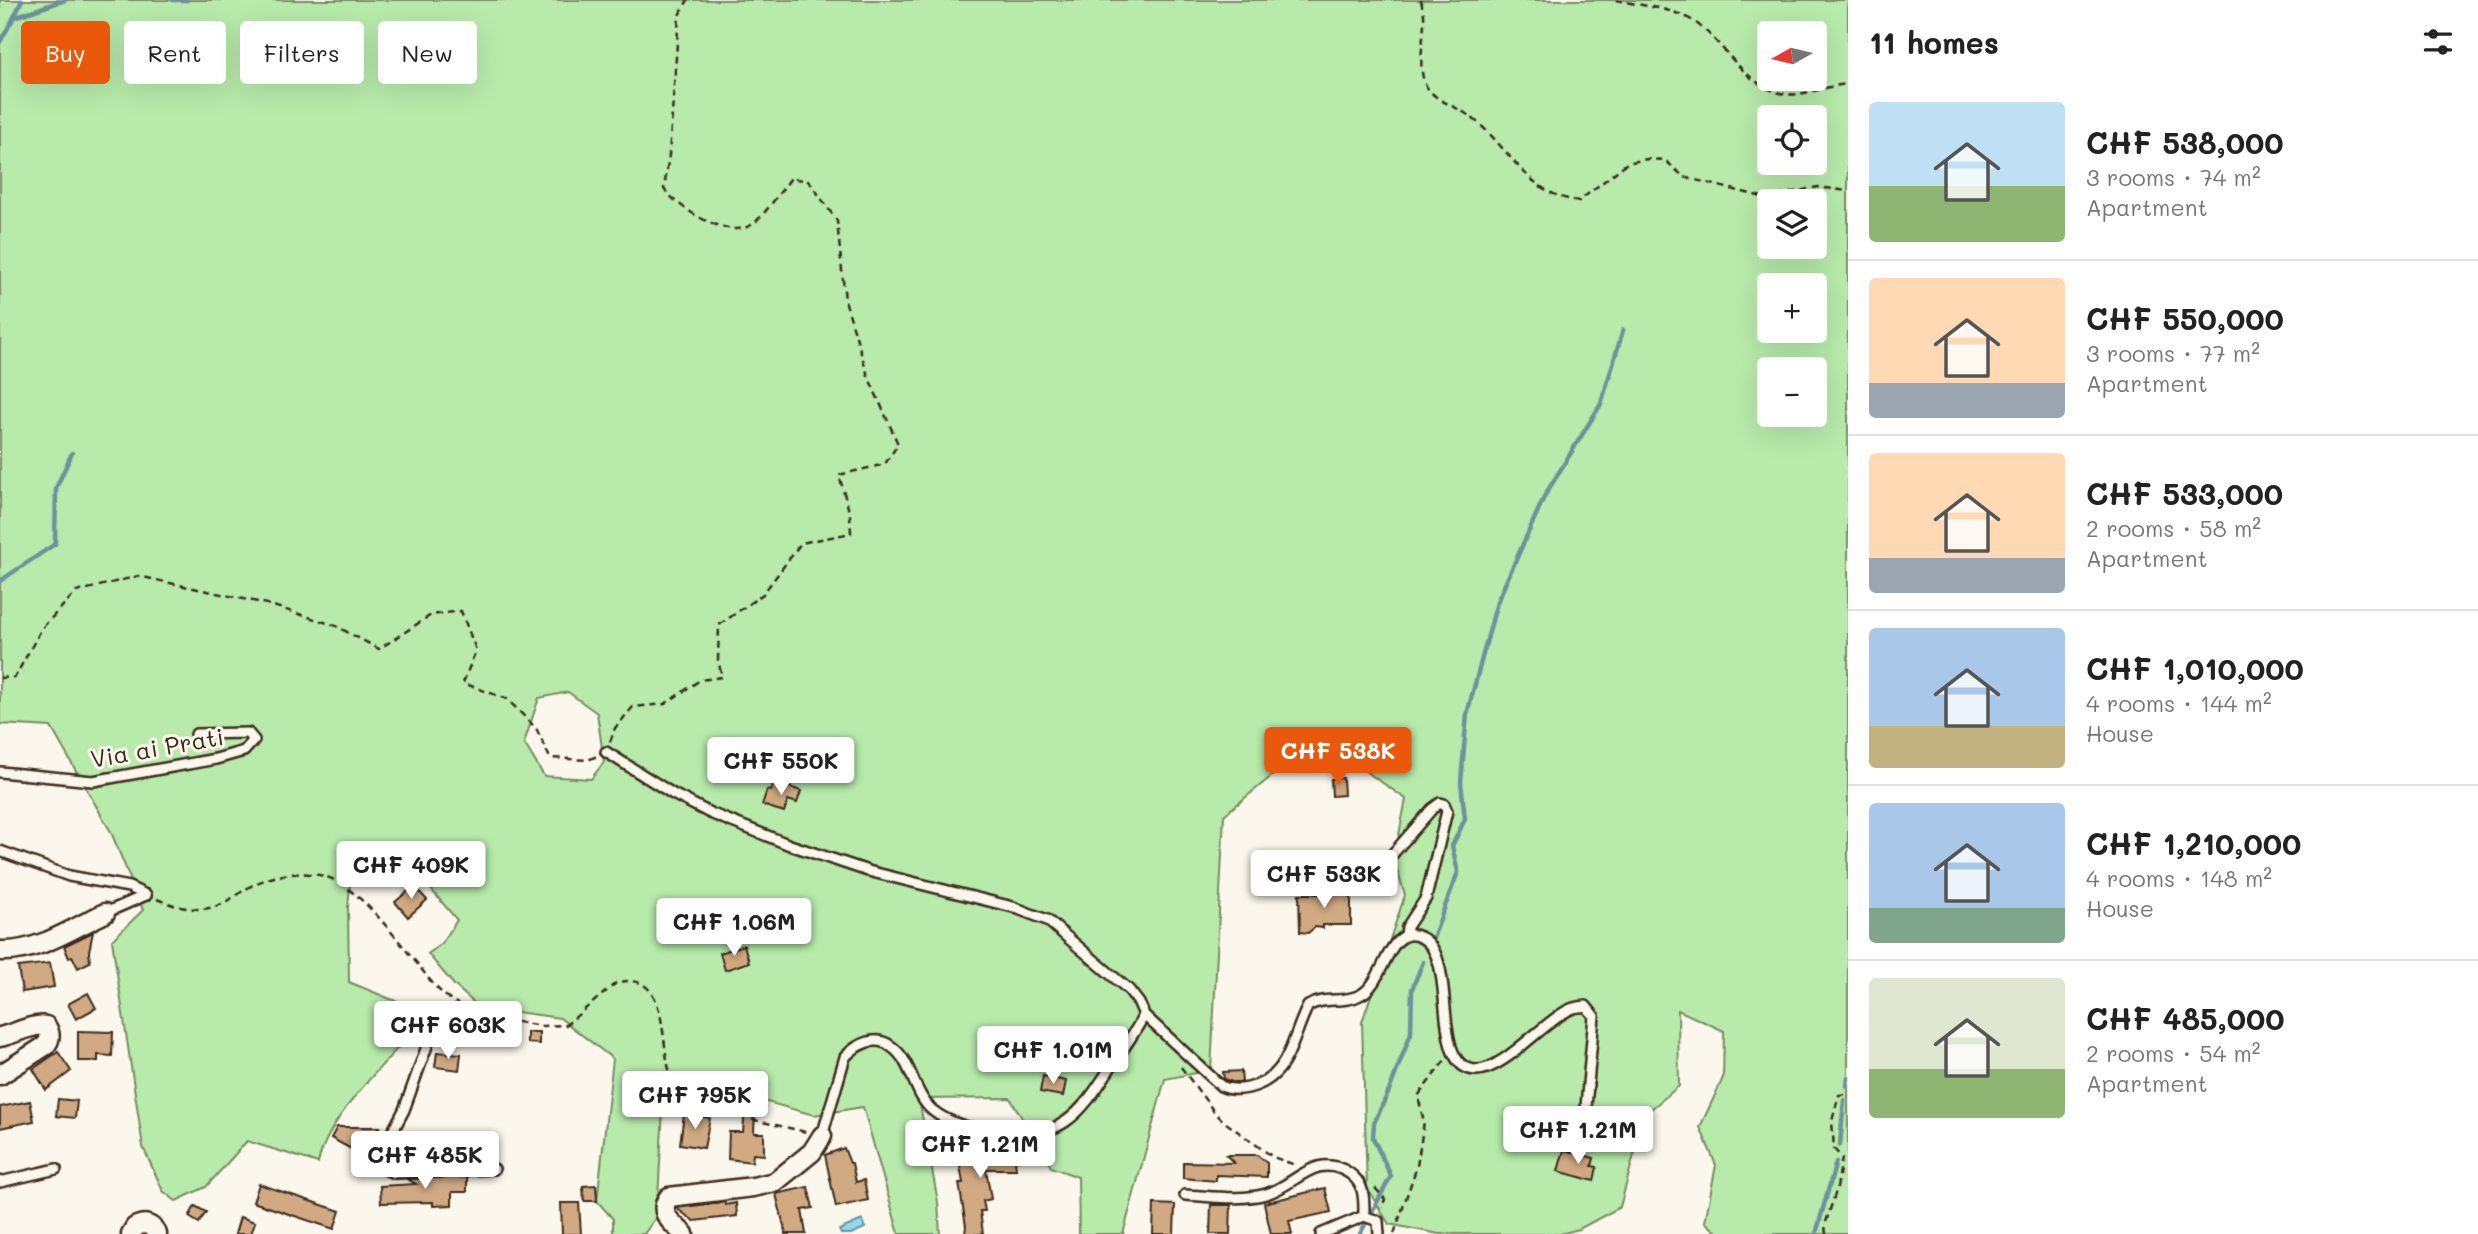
<!DOCTYPE html>
<meta charset="utf-8">
<style>
body{margin:0;font-family:Mali,sans-serif;background:#f2f2f2;color:#222;height:100vh;display:flex;flex-direction:column;font-size:26px;white-space:nowrap}
*{box-sizing:border-box;margin:0}
p{font-size:23px;color:#767676}
.icon{flex:none;width:38px;height:38px;fill:none;stroke:currentColor;stroke-width:2;stroke-linecap:round;stroke-linejoin:round}
.map{position:relative;flex:1;overflow:hidden}
.details{display:flex;flex-direction:column;background:#fff;width:630px}
.details>*{flex:none}
.hud{position:absolute;left:21px;top:21px;width:665px;height:63px;display:flex;gap:14px}
.needle{width:46px;rotate:262deg}
.fabs{position:absolute;left:1757px;top:21px;display:grid;gap:14px}
.fabs a{display:grid;place-items:center;width:70px;height:70px;border-radius:7px;background:#fff;box-shadow:0 7px 28px #0002;font-size:35px}
.price{position:absolute;translate:-50% -60px;padding:0 16px;border-radius:7px;background:#fff;color:#222;font-size:23px;line-height:46px;filter:drop-shadow(0 2px 4px #0008)}
.price::after{content:'';position:absolute;left:50%;top:42px;width:21px;height:16px;margin-left:-10px;background:inherit;clip-path:polygon(0 0,100% 0,50% 100%)}
.price.active{background:#ea580c;color:#fff}
ul{padding:0;list-style:none}
li{display:flex;align-items:center;gap:21px;height:175px;padding:0 21px}
li+li{border-top:2px solid #e0e0e0}
li span{display:grid;place-items:center;flex:none;width:196px;height:140px;border-radius:7px;color:#555}
li>.icon{margin-inline-start:auto}
span .icon{width:84px;height:84px;fill:#fffc;stroke-width:1}
li b{font-size:30px}
h2{display:flex;justify-content:space-between;align-items:center;height:84px;padding:0 21px;font-size:30px}
.pill{padding:0 24px;border-radius:7px;background:#fff;box-shadow:0 7px 28px #0002;font-size:24px;line-height:63px}
.pill.active{background:#ea580c;color:#fff}
main{display:flex;flex:1;min-height:0}
.map>svg:first-child{display:block}
</style>
<main>
<div class="map">
<svg width="1848" height="1234" viewBox="0 0 1848 1234">
<rect width="100%" height="100%" fill="#fbf7ec"/>
<filter id="ink" filterUnits="userSpaceOnUse"><feTurbulence type="fractalNoise" baseFrequency=".0143" numOctaves="2"/><feDisplacementMap in="SourceGraphic" scale="14" xChannelSelector="R" yChannelSelector="G"/><feConvolveMatrix kernelMatrix="1 2 1 2 8 2 1 2 1" color-interpolation-filters="sRGB"/></filter>
<g filter="url(#ink)">
<path fill="#b7eaab" stroke="#798a64" stroke-width="2" fill-rule="evenodd" d="M0 0H1848V1234H1719L1705 1222 1716 1165 1700 1127 1723 1078 1724 1031 1678 1010 1679 1086 1645 1114 1620 1207 1579 1229 1560 1234H1439L1389 1224 1367 1188 1362 1022 1405 895 1394 860 1406 799 1336 751 1278 771 1224 815 1211 1070 1165 1079 1123 1234H1079L1078 1177 1051 1167 1010 1098 919 1099 938 1202 940 1234H899L863 1107 814 1115 665 1074 657 1216 644 1234H613V1219L597 1201 613 1059 560 1018 479 1007 454 985 428 954 442 943 457 920 414 869 351 873 348 908 349 982 410 1007 411 1033C380 1069 328 1117 318 1163L247 1141 206 1187 176 1201 163 1191 143 1147 112 940 143 910 111 832 51 727 0 724ZM1769 33H1815V79H1769ZM1769 117H1815V163H1769ZM1769 201H1815V247H1769ZM1769 285H1815V331H1769ZM1769 369H1815V415H1769ZM568 692 597 713 604 762 591 779 544 776 524 743 539 698Z"/>
<path fill="#8fd7f0" stroke="#6d929c" stroke-width="2" d="M862 1220 865 1228 851 1234H841L839 1230Z"/>
<g fill="none" stroke-linecap="round" stroke-linejoin="round">
<g stroke="#6d929c" stroke-width="4.5">
<path d="M173 0H187"/>
<path d="M14 17 22 0"/>
<path d="M0 42 14 17 65 0"/>
<path d="M0 581 55 544 56 488 72 453"/>
<path d="M1433 938 1458 872 1452 846 1465 819 1461 782 1467 714 1497 602 1545 495 1601 404 1623 330"/>
<path d="M1847 1086 1848 1077"/>
<path d="M1840 1145 1844 1100"/>
<path d="M1360 1234 1391 1176 1373 1138 1374 1123 1389 1091 1411 1033 1412 989 1423 962"/>
<path d="M1816 1234 1836 1162"/>
</g>
</g>
<g fill="#d1aa83" stroke="#3b2a1e" stroke-width="2">
<path d="M1343 778 1344 795 1332 796 1331 779Z"/>
<path d="M774 782 801 791 797 803 788 800 784 812 762 805 767 790 771 791Z"/>
<path d="M1375 864 1378 870 1390 880 1375 893 1361 877Z"/>
<path d="M414 886 427 900 408 917 395 902Z"/>
<path d="M1324 892 1351 893V925H1323V928L1315 927 1308 933 1300 932 1299 894H1324Z"/>
<path d="M93 932 89 951 90 962 78 968 72 956 69 958 64 946Z"/>
<path d="M744 945 749 962 725 970 720 953Z"/>
<path d="M50 963 54 987 22 992 18 967Z"/>
<path d="M88 993 96 1008 76 1019 68 1004Z"/>
<path d="M78 1031 113 1032 112 1056 98 1055V1061H78Z"/>
<path d="M527 1032H539V1044L527 1043Z"/>
<path d="M58 1052 71 1071 46 1090 33 1069Z"/>
<path d="M437 1052 461 1054 459 1070 435 1067Z"/>
<path d="M1241 1071 1242 1082H1232L1224 1079 1223 1072Z"/>
<path d="M1043 1076 1066 1081 1063 1096 1040 1092Z"/>
<path d="M58 1099 77 1101 75 1118 56 1116Z"/>
<path d="M30 1101 34 1121 0 1128V1107Z"/>
<path d="M745 1108H755L754 1133H764V1155L753 1154 752 1162 728 1159 729 1132H743Z"/>
<path d="M684 1114 710 1118 704 1148 680 1144Z"/>
<path d="M337 1127H380L368 1158 331 1138Z"/>
<path d="M968 1145 969 1148 984 1146 985 1149 1019 1148V1160H1015L1016 1169H986L991 1199 983 1201 985 1211H980L983 1234H965L966 1226 959 1183H963L957 1147Z"/>
<path d="M844 1148 850 1163H852L856 1182 864 1180 868 1200 836 1207 825 1155Z"/>
<path d="M1564 1150 1594 1158 1592 1166 1597 1167 1594 1181 1558 1171Z"/>
<path d="M1226 1155H1257L1267 1163V1177L1216 1175V1181L1183 1178V1162L1234 1163Z"/>
<path d="M467 1177V1192H452V1205L433 1206V1202L381 1203 380 1186 416 1184 407 1179Z"/>
<path d="M259 1184 340 1211 334 1229 253 1202Z"/>
<path d="M596 1185 597 1201H584L583 1186Z"/>
<path d="M808 1187 813 1208 802 1210 806 1234H786L776 1194Z"/>
<path d="M1325 1188 1331 1212 1289 1221 1292 1234H1271L1264 1203Z"/>
<path d="M724 1202 725 1205 736 1203 737 1216 694 1221 676 1208Z"/>
<path d="M561 1203H579L581 1234H562Z"/>
<path d="M1154 1204 1175 1205 1174 1234H1153Z"/>
<path d="M1211 1205H1231L1230 1234H1210Z"/>
<path d="M195 1206 206 1212 199 1223 189 1217Z"/>
<path d="M240 1217 255 1222 251 1234H235Z"/>
</g>
<g fill="none" stroke-linecap="round" stroke-linejoin="round">
<g stroke="#3b2a1e" stroke-width="14">
<g id="service">
<path d="M606 752 673 794 710 813 790 845 868 871 1013 907 1047 920 1129 990 1139 1003 1144 1015"/>
<path d="M0 772 93 781 216 759 244 751 254 740 248 733 196 734"/>
<path d="M0 851 69 876 129 887 146 895"/>
<path d="M1383 865 1432 809 1440 803 1444 804 1447 811 1426 898 1407 927 1406 935"/>
<path d="M105 913 146 895"/>
<path d="M481 1014 472 1018 443 1016 436 1021 404 1110 385 1146 383 1160 387 1170 394 1173 494 1169"/>
<path d="M822 1136 845 1057C857 1044 876 1034 892 1047 912 1061 913 1093 932 1110 949 1124 970 1128 992 1132 1059 1143 1079 1117 1112 1065 1123 1049 1135 1033 1144 1015L1221 1086C1230 1090 1239 1090 1248 1088 1291 1078 1291 1038 1308 1006 1324 996 1344 1004 1360 995 1381 985 1385 945 1405 936 1410 934 1416 935 1420 937 1461 954 1427 1070 1477 1070 1504 1070 1546 1019 1571 1009 1575 1007 1581 1007 1586 1006L1594 1016 1586 1107 1592 1127 1613 1144"/>
<path d="M0 1182 56 1169"/>
<path d="M1185 1195C1210 1196 1241 1201 1266 1194 1295 1186 1315 1151 1349 1173 1365 1184 1364 1198 1364 1216"/>
<path d="M1321 1234 1364 1216 1378 1221 1379 1234"/>
</g>
</g>
<g stroke="#3b2a1e" stroke-width="23">
<g id="minor">
<path d="M0 951C37 953 73 928 105 913"/>
<path d="M0 1037C14 1034 35 1023 46 1026 51 1033 51 1040 45 1046L0 1075"/>
<path d="M131 1234 135 1227C145 1222 152 1224 157 1234"/>
<path d="M684 1234C672 1223 657 1213 669 1197L753 1187 775 1182 812 1152 822 1136"/>
</g>
</g>
<g stroke="#3b2a1e" stroke-width="2.5" stroke-dasharray="7 5" stroke-linecap="butt">
<path d="M1421 0C1422 7 1425 14 1424 21 1424 38 1418 64 1424 81 1430 99 1451 104 1465 113 1496 133 1513 168 1543 188 1555 196 1565 199 1579 201L1627 163 1647 159 1665 160 1684 177 1766 198 1818 187 1848 191"/>
<path d="M1616 0C1641 6 1671 7 1693 21 1725 42 1744 87 1785 94 1803 97 1828 85 1848 84"/>
<path d="M0 678 15 677 42 628 76 592 138 576 267 604 334 625 379 649 431 615 461 611 476 650 463 683 507 699 536 728 550 758 588 760 597 756"/>
<path d="M610 742 615 728 633 707 665 704 700 680 722 677 718 660 719 625 763 594 801 543 851 533 850 515 839 475 885 464 898 444 868 376 845 300 837 221 809 181 791 178C782 189 762 219 751 225 728 240 678 208 664 189L669 155 679 15 688 0"/>
<path d="M157 899C174 906 190 911 209 908 223 906 234 896 246 889 268 875 299 870 324 876 359 886 397 940 420 967 431 982 441 995 458 1004"/>
<path d="M493 1018 542 1026 566 1025 616 983C675 967 656 1054 675 1085 690 1110 776 1124 806 1132"/>
<path d="M1181 1067 1215 1113 1226 1123 1273 1157 1295 1165"/>
<path d="M1375 1188 1385 1199 1382 1208"/>
<path d="M1394 1234 1417 1166 1424 1122 1418 1096 1445 1060"/>
<path d="M1826 1234 1825 1225 1837 1188 1842 1158 1834 1149 1832 1121 1839 1095 1848 1094"/>
</g>
<use href="#service" stroke="#fbf7ec" stroke-width="9"/>
<use href="#minor" stroke="#fbf7ec" stroke-width="18"/>
</g>
</g>
<g text-anchor="middle" dominant-baseline="central" stroke-width="6" stroke-linejoin="round" paint-order="stroke">
<g font-size="24" fill="#3b2a1e" stroke="#fbf7ec">
<text transform="translate(157 747) rotate(-10)">Via ai Prati</text>
</g>
</g>
</svg>
<div class="fabs">
<a><svg class="needle" viewBox="-14 -14 28 28"><path d="M0-13l5 13h-10z" fill="#e53935"/><path d="M0 13l5-13h-10z" fill="#767676"/></svg></a>
<a><svg class="icon" aria-label="locate" viewBox="0 0 24 24"><circle cx="12" cy="12" r="6"/><path d="M12 2v4M12 18v4M2 12h4M18 12h4"/></svg></a>
<a><svg class="icon" aria-label="layers" viewBox="0 0 24 24"><path d="M12 4l9 5-9 5-9-5zM3 14l9 5 9-5"/></svg></a>
<a>+</a>
<a>−</a>
</div>
<b class="price active" style="left:1338px;top:787px">CHF 538K</b>
<b class="price" style="left:781px;top:797px">CHF 550K</b>
<b class="price" style="left:411px;top:901px">CHF 409K</b>
<b class="price" style="left:1324px;top:910px">CHF 533K</b>
<b class="price" style="left:734px;top:958px">CHF 1.06M</b>
<b class="price" style="left:448px;top:1061px">CHF 603K</b>
<b class="price" style="left:1053px;top:1086px">CHF 1.01M</b>
<b class="price" style="left:695px;top:1131px">CHF 795K</b>
<b class="price" style="left:1578px;top:1166px">CHF 1.21M</b>
<b class="price" style="left:980px;top:1180px">CHF 1.21M</b>
<b class="price" style="left:425px;top:1191px">CHF 485K</b>
<div class="hud">
<a class="pill active">Buy</a>
<a class="pill">Rent</a>
<a class="pill">Filters</a>
<a class="pill">New</a>
</div>
</div>
<section class="details">
<h2>11 homes<svg class="icon" aria-label="filters" viewBox="0 0 24 24"><path d="M4 7h16M4 17h16"/><circle cx="9" cy="7" r="2"/><circle cx="15" cy="17" r="2"/></svg></h2>
<ul>
<li><span style="background:linear-gradient(#bfe0f5 60%,#8fb573 0)"><svg class="icon" aria-label="home" viewBox="0 0 24 24"><path d="M3 11l9-7 9 7M6 9v11h12V9"/></svg></span><div><b>CHF 538,000</b><p>3 rooms · 74 m²</p><p>Apartment</p></div></li>
<li><span style="background:linear-gradient(#ffd9b3 75%,#9aa5b1 0)"><svg class="icon" aria-label="home" viewBox="0 0 24 24"><path d="M3 11l9-7 9 7M6 9v11h12V9"/></svg></span><div><b>CHF 550,000</b><p>3 rooms · 77 m²</p><p>Apartment</p></div></li>
<li><span style="background:linear-gradient(#ffd9b3 75%,#9aa5b1 0)"><svg class="icon" aria-label="home" viewBox="0 0 24 24"><path d="M3 11l9-7 9 7M6 9v11h12V9"/></svg></span><div><b>CHF 533,000</b><p>2 rooms · 58 m²</p><p>Apartment</p></div></li>
<li><span style="background:linear-gradient(#a9c7e8 70%,#c2b280 0)"><svg class="icon" aria-label="home" viewBox="0 0 24 24"><path d="M3 11l9-7 9 7M6 9v11h12V9"/></svg></span><div><b>CHF 1,010,000</b><p>4 rooms · 144 m²</p><p>House</p></div></li>
<li><span style="background:linear-gradient(#a9c7e8 75%,#7fa58c 0)"><svg class="icon" aria-label="home" viewBox="0 0 24 24"><path d="M3 11l9-7 9 7M6 9v11h12V9"/></svg></span><div><b>CHF 1,210,000</b><p>4 rooms · 148 m²</p><p>House</p></div></li>
<li><span style="background:linear-gradient(#dfe7d0 65%,#8fb573 0)"><svg class="icon" aria-label="home" viewBox="0 0 24 24"><path d="M3 11l9-7 9 7M6 9v11h12V9"/></svg></span><div><b>CHF 485,000</b><p>2 rooms · 54 m²</p><p>Apartment</p></div></li>
</ul>
</section>
</main>
